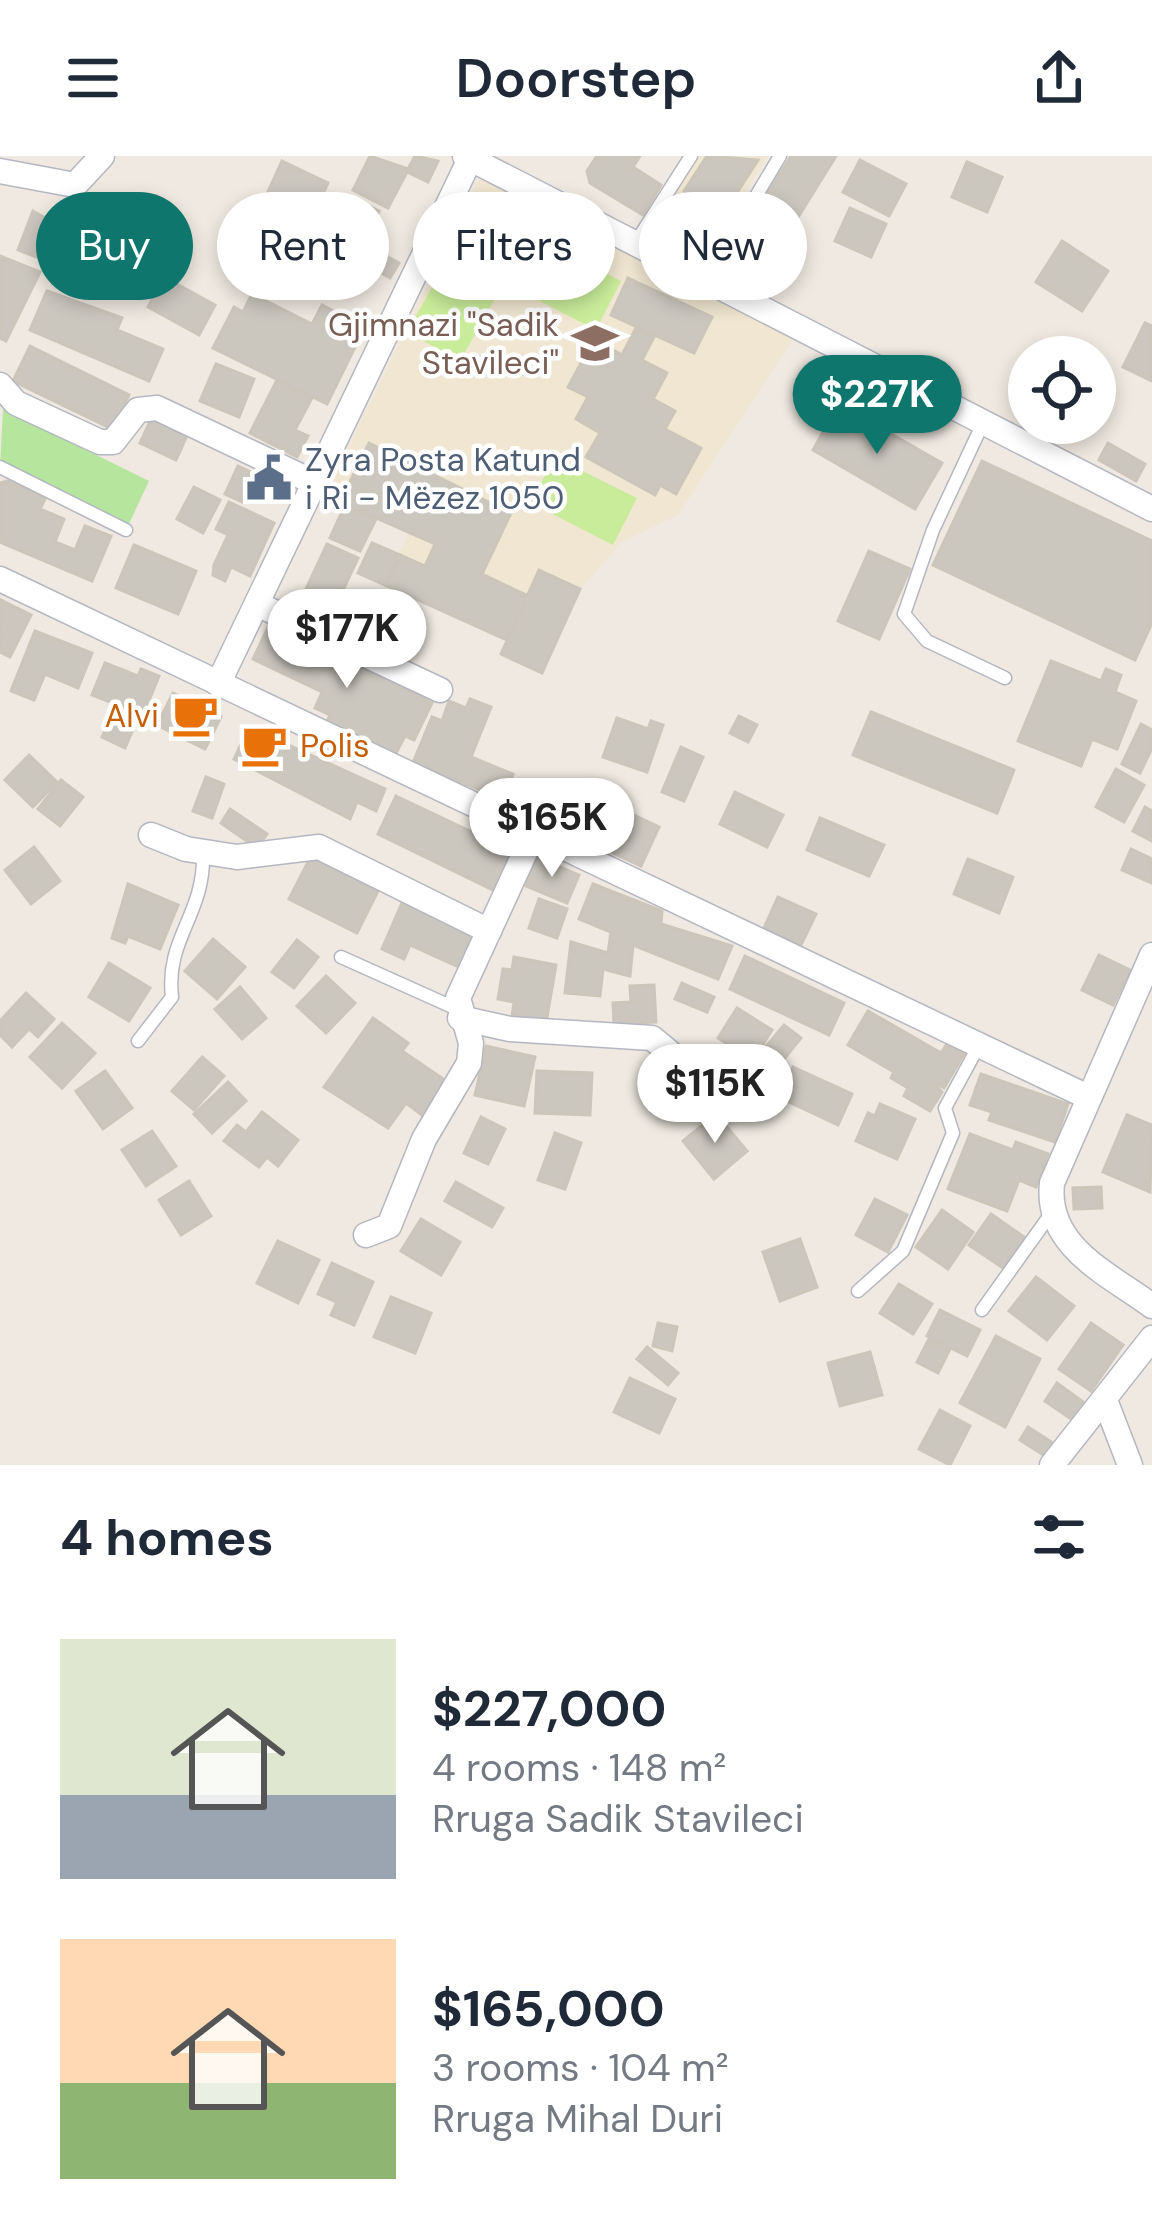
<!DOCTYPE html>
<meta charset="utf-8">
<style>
body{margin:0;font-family:"DM Sans",sans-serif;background:#f6f6f7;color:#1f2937;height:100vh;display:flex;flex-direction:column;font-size:45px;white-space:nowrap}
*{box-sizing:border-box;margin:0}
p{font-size:39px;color:#747a83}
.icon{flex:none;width:66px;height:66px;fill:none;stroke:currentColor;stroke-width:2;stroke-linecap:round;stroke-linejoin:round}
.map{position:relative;height:1309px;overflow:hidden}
.drawer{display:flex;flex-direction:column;background:#fff;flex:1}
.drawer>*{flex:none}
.guide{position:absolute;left:36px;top:36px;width:1080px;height:108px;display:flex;gap:24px}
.controls{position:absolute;left:1008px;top:180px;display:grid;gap:24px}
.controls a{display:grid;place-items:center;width:108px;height:108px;border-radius:50%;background:#fff;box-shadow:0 6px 18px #0003;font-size:60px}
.price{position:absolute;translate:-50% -102px;padding:0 27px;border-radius:42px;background:#fff;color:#222;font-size:39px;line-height:78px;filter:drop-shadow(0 3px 6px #0008)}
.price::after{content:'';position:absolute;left:50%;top:72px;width:36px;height:27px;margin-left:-18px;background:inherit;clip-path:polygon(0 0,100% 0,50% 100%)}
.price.on{background:#0f766e;color:#fff}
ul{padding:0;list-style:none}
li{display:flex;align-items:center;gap:36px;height:300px;padding:0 60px}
li span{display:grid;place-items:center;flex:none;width:336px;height:240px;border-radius:0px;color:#555}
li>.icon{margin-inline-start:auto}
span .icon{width:144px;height:144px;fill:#fffc;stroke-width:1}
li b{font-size:51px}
h2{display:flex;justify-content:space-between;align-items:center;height:144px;padding:0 60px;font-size:51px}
.pill{padding:0 42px;border-radius:54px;background:#fff;box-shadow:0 6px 18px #0003;font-size:42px;line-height:108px}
.pill.on{background:#0f766e;color:#fff}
header{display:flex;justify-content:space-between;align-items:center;height:156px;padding:0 60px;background:#fff;font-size:54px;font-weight:600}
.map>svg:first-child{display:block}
</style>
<header><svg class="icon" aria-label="menu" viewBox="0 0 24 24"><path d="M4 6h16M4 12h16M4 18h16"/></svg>Doorstep<svg class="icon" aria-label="share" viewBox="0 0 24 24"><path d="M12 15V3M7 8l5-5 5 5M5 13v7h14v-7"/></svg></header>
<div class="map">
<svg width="1152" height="1309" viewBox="0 0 1152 1309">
<rect width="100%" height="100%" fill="#efe9e1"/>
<g fill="#f0e6d1">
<path d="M699 0H768L703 101 654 71Z"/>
<path d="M480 22 795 180 678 359 622 386 580 433 542 517 501 498 506 484 385 429 409 377 325 339Z"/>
</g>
<path fill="#b6e59e" d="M3 253 149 325 126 374 0 311Z"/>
<g fill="#c9ec9a">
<path d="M470 64 523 93 460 205 407 176Z"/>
<path d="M536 82 621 125 596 174 511 130Z"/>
<path d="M554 301 637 342 613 389 531 347Z"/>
</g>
<g fill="#cbc7bf" stroke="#cbc5ba" stroke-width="3">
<path d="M370 0 408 13 415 0 438 5 428 26 407 16 388 52 353 34Z"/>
<path d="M597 0H640L633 11 661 29 643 59 590 27 587 15Z"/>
<path d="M707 0 758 4 709 80 690 69 704 48 684 35Z"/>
<path d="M791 0H836L782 87 749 67Z"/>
<path d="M860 4 906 28 889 60 843 36Z"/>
<path d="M282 5 328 27 312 62 266 40Z"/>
<path d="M967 6 1002 21 987 56 952 41Z"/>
<path d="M348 40 379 55 362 92 331 78Z"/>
<path d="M850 52 886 68 871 101 835 85Z"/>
<path d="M33 55 71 76 58 109 18 94Z"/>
<path d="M296 69 349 100 338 117 323 108 311 129 274 107Z"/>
<path d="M84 78 126 98 108 135 66 116Z"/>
<path d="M1062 85 1108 115 1082 155 1036 126Z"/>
<path d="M379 96 399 107 390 122 370 110Z"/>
<path d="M0 100 40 116 6 185 0 182Z"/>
<path d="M164 121 215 149 199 179 148 151Z"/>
<path d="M628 122 712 161 694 197 611 159Z"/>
<path d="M47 135 122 162 117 174 163 193 149 225 30 174Z"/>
<path d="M252 138 312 168 322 149 365 171 327 248 213 192 234 151 243 156Z"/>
<path d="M1145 167 1152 170V225L1123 211Z"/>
<path d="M636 172 654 181 642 204 667 217 653 243 675 255 665 273 701 292 676 338 660 329 655 339 586 301 600 277 576 263 588 241 568 231 594 183 622 199Z"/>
<path d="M30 190 129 239 112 273 13 225Z"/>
<path d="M216 208 254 223 239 261 200 245Z"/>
<path d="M277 224 312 242 295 274 308 280 297 301 250 277Z"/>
<path d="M839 248 942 307 915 353 813 294Z"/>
<path d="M153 259 189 275 176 304 140 287Z"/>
<path d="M369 287 511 357 482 418 528 440 507 484 385 429 400 399 425 410 435 388 340 346Z"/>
<path d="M1108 287 1145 308 1136 325 1099 304Z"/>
<path d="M982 305 1152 385V467L1135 504 933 409Z"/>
<path d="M238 310 255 318 242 346 225 338Z"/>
<path d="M7 325 46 341 40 353 64 363 55 386 75 394 85 370 111 380 92 425 0 386V327Z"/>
<path d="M194 331 220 344 203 377 177 363Z"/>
<path d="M229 346 274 367 250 420 231 411 225 425 213 419 214 409 228 379 216 373Z"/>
<path d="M345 349 376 363 360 395 330 382Z"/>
<path d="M372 387 400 399 385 429 358 417Z"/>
<path d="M327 388 358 402 337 447 306 433Z"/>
<path d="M134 389 196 415 178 458 116 432Z"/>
<path d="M869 395 910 413 879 483 838 465Z"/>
<path d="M539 414 580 433 542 517 501 498Z"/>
<path d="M354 437 421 468 410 492 384 480 377 495 355 485 359 478 338 468Z"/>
<path d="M1 444 31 459 10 501 0 496Z"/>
<path d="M271 465 432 547 414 584 405 580 394 601 325 569 330 559 315 552 322 536 253 503Z"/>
<path d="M35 475 92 497 78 532 45 518 34 544 11 535Z"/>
<path d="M1051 505 1101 525 1106 513 1121 519 1115 536 1136 545 1117 593 1092 583 1081 610 1018 585Z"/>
<path d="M105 507 138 520 141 513 159 520 143 559 92 539Z"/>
<path d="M173 537 221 561 205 593 157 569Z"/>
<path d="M470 543 491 551 471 601 513 618 503 643 413 607 432 561 442 565 449 545 466 552Z"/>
<path d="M871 556 1014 614 997 657 853 599Z"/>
<path d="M739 560 757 569 748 586 730 577Z"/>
<path d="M112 561 134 571 125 592 102 581Z"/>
<path d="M617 562 648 573 651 565 663 569 647 616 603 601Z"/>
<path d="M1141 568 1152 574V592L1140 617 1122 608Z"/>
<path d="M249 571 385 633 376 655 357 646 350 663 234 603Z"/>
<path d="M681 591 703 601 684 645 662 636Z"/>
<path d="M29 599 57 626 33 651 5 624Z"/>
<path d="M1116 613 1144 629 1124 666 1096 651Z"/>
<path d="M206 621 224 628 212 662 193 655Z"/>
<path d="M61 624 83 641 60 670 38 653Z"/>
<path d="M735 636 783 659 767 691 720 668Z"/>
<path d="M396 640 512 695 493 734 378 678Z"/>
<path d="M602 644 659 671 641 710 583 683Z"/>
<path d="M1145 651 1152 655V685L1133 675Z"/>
<path d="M230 653 267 678 257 692 221 667Z"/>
<path d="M820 662 884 689 869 720 807 694Z"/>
<path d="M34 691 60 725 31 748 5 714Z"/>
<path d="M1131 693 1152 703V727L1122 714Z"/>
<path d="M310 702 378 735 357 777 289 743Z"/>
<path d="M538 702 579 719 567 747 526 730Z"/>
<path d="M968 703 1013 721 999 757 954 738Z"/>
<path d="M128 728 178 749 160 793 128 780 125 787 112 782Z"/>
<path d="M593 728 662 755 661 768 732 790 718 823 633 789 630 820 603 813 600 840 565 837 571 786 608 797 611 776 579 763Z"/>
<path d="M778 741 816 758 801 789 764 772Z"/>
<path d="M539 743 567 753 557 782 529 772Z"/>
<path d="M402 747 475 779 461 812 410 789 404 803 382 793Z"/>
<path d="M213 783 245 811 217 843 185 815Z"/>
<path d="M297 784 318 801 294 832 272 816Z"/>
<path d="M1099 799 1130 814 1113 849 1082 834Z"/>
<path d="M745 800 844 847 829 879 730 833Z"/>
<path d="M514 801 556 809 546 867 512 861 514 846 498 843 503 813 512 814Z"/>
<path d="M109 807 150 832 129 865 89 841Z"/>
<path d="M326 820 355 847 326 877 297 850Z"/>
<path d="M682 827 714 841 707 856 675 843Z"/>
<path d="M654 829 656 866 614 868 613 847 631 846 630 830Z"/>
<path d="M240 831 266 862 242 883 215 853Z"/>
<path d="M26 837 54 863 38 881 29 873 12 891 0 879V865Z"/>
<path d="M737 852 772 874 753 904 718 882Z"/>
<path d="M868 855 941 897 947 888 964 898 944 932 930 924 942 936 930 955 904 940 908 932 891 922 894 916 848 889Z"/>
<path d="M373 862 408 887 402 895 446 925 422 959 406 947 388 972 324 931Z"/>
<path d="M62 867 95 897 62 932 30 901Z"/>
<path d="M784 869 801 882 776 913 759 899Z"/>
<path d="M486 890 535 901 524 950 475 939Z"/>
<path d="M202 901 224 920 194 954 172 935Z"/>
<path d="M793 911 852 938 838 969 787 945 794 930 786 926Z"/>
<path d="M105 915 132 952 103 973 76 935Z"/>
<path d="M537 915 592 917 590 959 535 957Z"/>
<path d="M981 918 1068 948 1055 986 989 964 992 956 970 949Z"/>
<path d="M228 926 246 945 212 977 194 958Z"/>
<path d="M880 948 915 963 897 1003 856 985 868 957 875 960Z"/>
<path d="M262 956 298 984 278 1010 267 1001 259 1011 224 985 237 969 246 976Z"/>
<path d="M716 958 747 995 714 1023 683 985Z"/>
<path d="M1127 959 1152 969 1150 1036 1103 1016Z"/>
<path d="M481 961 505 973 488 1008 464 997Z"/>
<path d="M152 975 176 1010 146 1030 122 994Z"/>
<path d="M555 977 581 987 565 1033 538 1024Z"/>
<path d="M970 978 1013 994 1016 986 1048 998 1036 1031 1019 1024 1007 1055 948 1033Z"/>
<path d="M189 1025 211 1060 181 1079 159 1044Z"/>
<path d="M456 1026 503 1052 492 1071 445 1045Z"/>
<path d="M1101 1031 1102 1052 1074 1053 1073 1032Z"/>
<path d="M875 1043 907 1059 888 1096 856 1079Z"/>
<path d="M942 1054 973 1076 948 1113 916 1091Z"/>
<path d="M991 1058 1024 1081 1003 1112 969 1089Z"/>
<path d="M421 1063 460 1086 441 1119 401 1095Z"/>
<path d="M800 1083 817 1131 780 1145 763 1096Z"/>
<path d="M278 1085 319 1104 298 1147 257 1127Z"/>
<path d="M332 1107 373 1126 354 1169 331 1159 337 1146 318 1138Z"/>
<path d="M1036 1121 1074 1150 1047 1184 1009 1155Z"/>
<path d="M899 1128 932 1148 913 1178 880 1157Z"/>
<path d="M391 1141 431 1157 415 1197 374 1181Z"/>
<path d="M940 1154 980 1174 967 1200 927 1180Z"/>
<path d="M658 1167 677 1171 672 1195 653 1190Z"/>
<path d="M1091 1167 1123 1189 1091 1235 1059 1213Z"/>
<path d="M996 1180 1040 1203 1005 1271 960 1247Z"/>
<path d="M929 1183 950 1193 938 1217 917 1206Z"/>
<path d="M647 1191 678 1217 668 1229 637 1203Z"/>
<path d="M870 1196 882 1239 840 1250 828 1207Z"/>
<path d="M630 1222 675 1243 659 1277 614 1256Z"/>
<path d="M1057 1227 1086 1248 1074 1265 1045 1245Z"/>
<path d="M940 1254 970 1270 950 1309 919 1293Z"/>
<path d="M1028 1271 1056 1289 1048 1302 1020 1284Z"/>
</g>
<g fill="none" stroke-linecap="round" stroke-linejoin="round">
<g stroke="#b4b7c1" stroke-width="15">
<g id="service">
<path d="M76 30 82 50 155 94"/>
<path d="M636 86 691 0"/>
<path d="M706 124 780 0"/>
<path d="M983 267 933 374 904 458 927 485 1005 522"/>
<path d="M0 311 126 374"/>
<path d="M341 801 457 853"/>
<path d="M138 885 172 841C165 782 205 759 203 697"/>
<path d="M858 1135 903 1095 953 977 945 952 978 891"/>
<path d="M982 1154 1050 1059"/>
</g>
</g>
<g stroke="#b4b7c1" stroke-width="27">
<g id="minor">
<path d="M465 0 1152 353"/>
<path d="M0 15 75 29 102 0"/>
<path d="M0 229 16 247 100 286H113L138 254 157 252 315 327"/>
<path d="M0 423 1088 941"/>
<path d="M257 448 440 534"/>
<path d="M218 528 470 3"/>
<path d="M151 679 186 693 237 701 319 691 489 775"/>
<path d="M1152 799 1052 1027C1045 1090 1107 1117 1152 1150"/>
<path d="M460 862 510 873 652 882 681 906"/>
<path d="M366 1079 389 1070 424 983 469 907 471 887 458 842 533 679"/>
<path d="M1105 1244 1130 1309"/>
<path d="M1052 1309 1152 1182"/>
</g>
</g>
<use href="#service" stroke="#fff" stroke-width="12"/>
<use href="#minor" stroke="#fff" stroke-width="24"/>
</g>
<defs>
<g id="school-bare" transform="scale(3.6)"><path d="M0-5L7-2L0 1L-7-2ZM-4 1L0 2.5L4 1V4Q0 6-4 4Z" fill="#8d6e63" stroke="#fff" stroke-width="2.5" paint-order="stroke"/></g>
<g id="civic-bare" transform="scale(3.6)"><path d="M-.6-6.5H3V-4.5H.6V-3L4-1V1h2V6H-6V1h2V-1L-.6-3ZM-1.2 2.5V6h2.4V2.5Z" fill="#5c6f8a" stroke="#fff" stroke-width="2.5" paint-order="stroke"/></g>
<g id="cafe-bare" transform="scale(3.6)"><path d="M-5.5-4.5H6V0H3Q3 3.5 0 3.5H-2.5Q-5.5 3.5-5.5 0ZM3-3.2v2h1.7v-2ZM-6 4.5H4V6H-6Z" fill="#e8710a" stroke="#fff" stroke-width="2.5" paint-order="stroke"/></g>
</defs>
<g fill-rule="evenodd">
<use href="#school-bare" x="595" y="187"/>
<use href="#civic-bare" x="269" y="322"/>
<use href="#cafe-bare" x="195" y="559"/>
<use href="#cafe-bare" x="264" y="589"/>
</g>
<g text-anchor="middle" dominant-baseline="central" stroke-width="9" stroke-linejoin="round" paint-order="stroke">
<g font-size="33" fill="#785e54" stroke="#fff" text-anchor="end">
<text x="559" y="168">Gjimnazi "Sadik<tspan x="559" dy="38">Stavileci"</tspan></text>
</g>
<g font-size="33" fill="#4e5e75" stroke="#fff" text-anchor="start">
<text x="305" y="303">Zyra Posta Katund<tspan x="305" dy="38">i Ri - Mëzez 1050</tspan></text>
</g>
<g font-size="33" fill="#c56008" stroke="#fff" text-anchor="end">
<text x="159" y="559">Alvi</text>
<text x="300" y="589" text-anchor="start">Polis</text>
</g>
</g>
</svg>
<div class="controls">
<a><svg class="icon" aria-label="locate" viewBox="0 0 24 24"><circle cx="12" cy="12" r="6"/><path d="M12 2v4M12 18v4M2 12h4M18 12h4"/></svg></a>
</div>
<b class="price on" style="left:877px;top:301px">$227K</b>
<b class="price" style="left:347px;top:535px">$177K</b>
<b class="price" style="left:552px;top:724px">$165K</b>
<b class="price" style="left:715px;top:990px">$115K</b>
<div class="guide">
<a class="pill on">Buy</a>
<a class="pill">Rent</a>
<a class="pill">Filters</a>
<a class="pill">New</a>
</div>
</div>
<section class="drawer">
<h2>4 homes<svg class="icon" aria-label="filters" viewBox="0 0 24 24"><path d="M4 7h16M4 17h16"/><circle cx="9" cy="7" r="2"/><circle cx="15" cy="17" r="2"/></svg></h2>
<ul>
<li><span style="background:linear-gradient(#dfe7d0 65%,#9aa5b1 0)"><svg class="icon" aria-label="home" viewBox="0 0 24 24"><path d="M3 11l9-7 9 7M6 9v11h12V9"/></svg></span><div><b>$227,000</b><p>4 rooms · 148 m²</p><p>Rruga Sadik Stavileci</p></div></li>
<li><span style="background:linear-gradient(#ffd9b3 60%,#8fb573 0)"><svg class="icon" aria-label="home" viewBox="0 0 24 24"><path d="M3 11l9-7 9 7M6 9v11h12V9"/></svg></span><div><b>$165,000</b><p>3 rooms · 104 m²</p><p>Rruga Mihal Duri</p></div></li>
</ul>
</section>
